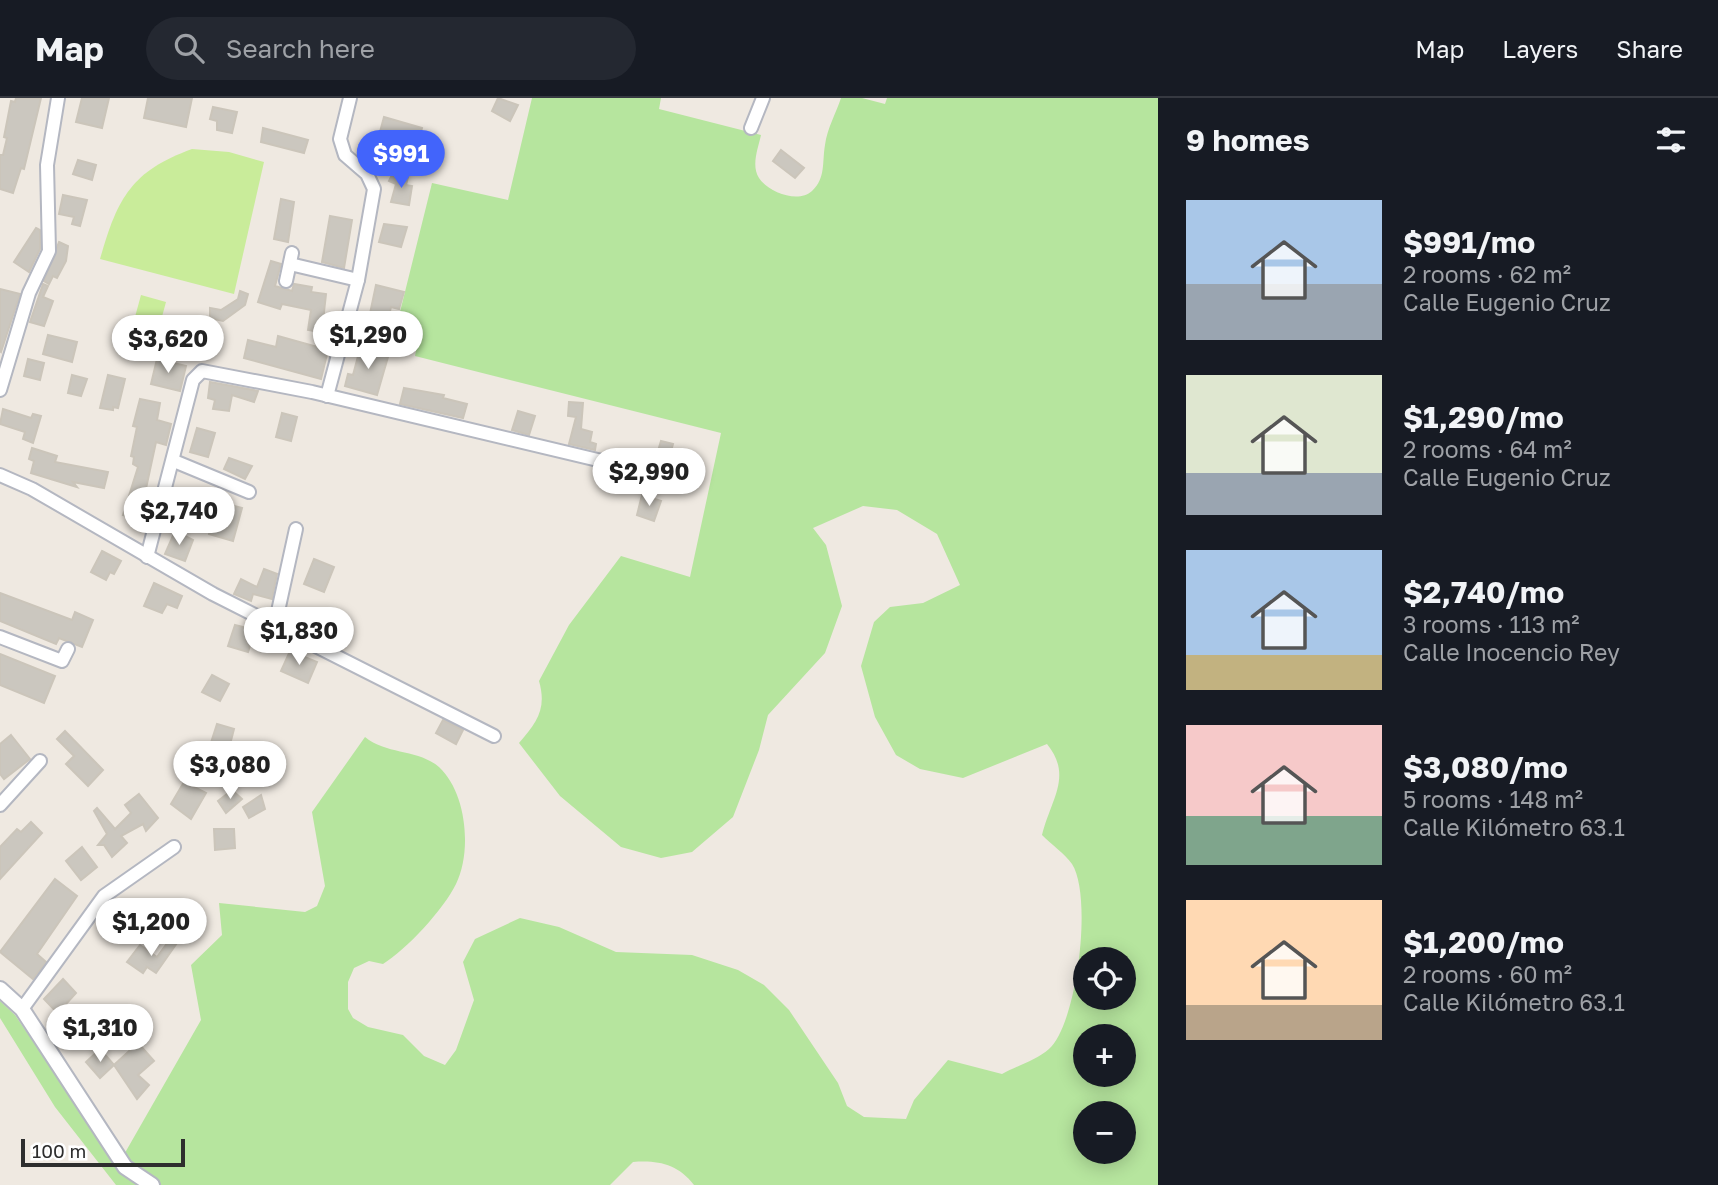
<!DOCTYPE html>
<meta charset="utf-8">
<style>
body{margin:0;font-family:"Golos Text",sans-serif;background:#242831;color:#f1f3f6;height:100vh;display:flex;flex-direction:column;font-size:26px;white-space:nowrap}
*{box-sizing:border-box;margin:0}
p{font-size:23px;color:#9ea1a6}
.icon{flex:none;width:38px;height:38px;fill:none;stroke:currentColor;stroke-width:2;stroke-linecap:round;stroke-linejoin:round}
.map{position:relative;flex:1;overflow:hidden}
.drawer{display:flex;flex-direction:column;background:#171b24;width:560px}
.drawer>*{flex:none}
.buttons{position:absolute;left:1073px;top:849px;display:grid;gap:14px}
.buttons a{display:grid;place-items:center;width:63px;height:63px;border-radius:50%;background:#171b24;box-shadow:0 4px 18px #0003;font-size:35px}
.scale{position:absolute;left:21px;bottom:18px;width:164px;box-sizing:border-box;padding-left:7px;border:4px solid #2e2e2e;border-top:0;font-size:19px;line-height:24px;white-space:nowrap;color:#2e2e2e;-webkit-text-stroke:5px #fff;paint-order:stroke}
.price{position:absolute;translate:-50% -60px;padding:0 16px;border-radius:24px;background:#fff;color:#222;font-size:23px;line-height:46px;filter:drop-shadow(0 2px 4px #0008)}
.price::after{content:'';position:absolute;left:50%;top:42px;width:21px;height:16px;margin-left:-10px;background:inherit;clip-path:polygon(0 0,100% 0,50% 100%)}
.price.current{background:#4264fb;color:#fff}
ul{padding:0;list-style:none}
li{display:flex;align-items:center;gap:21px;height:175px;padding:0 28px}
li span{display:grid;place-items:center;flex:none;width:196px;height:140px;border-radius:0px;color:#555}
li>.icon{margin-inline-start:auto}
span .icon{width:84px;height:84px;fill:#fffc;stroke-width:1}
li b{font-size:30px}
h2{display:flex;justify-content:space-between;align-items:center;height:84px;padding:0 28px;font-size:30px}
header{display:flex;align-items:center;gap:42px;box-sizing:border-box;height:98px;padding:0 35px;background:#171b24;border-bottom:2px solid #363941}
header strong{font-size:33px}
nav{display:flex;gap:38px;margin-inline-start:auto;font-size:24px}
.search{width:490px;height:63px;background:#242831;display:flex;align-items:center;gap:18px;box-sizing:border-box;padding:0 24px;border-radius:38px;color:#9ea1a6;font-size:26px}
main{display:flex;flex:1;min-height:0}
.map>svg:first-child{display:block}
</style>
<header>
<strong>Map</strong>
<div class="search"><svg class="icon" aria-label="search" viewBox="0 0 24 24"><circle cx="10" cy="10" r="6"/><path d="M15 15l6 6"/></svg>Search here</div>
<nav><a>Map</a><a>Layers</a><a>Share</a></nav>
</header>
<main>
<div class="map">
<svg width="1158" height="1087" viewBox="0 0 1158 1087">
<rect width="100%" height="100%" fill="#efe9e1"/>
<path fill="#b6e59e" fill-rule="evenodd" d="M532 0H661L659 11 761 37C758 51 751 67 759 80 768 94 798 106 812 93 826 80 822 64 825 47 827 31 836 15 841 0H862L885 6 887 0H1158V1087H694C678 1066 658 1062 633 1064L610 1087H116L55 1009 0 920V903L15 917 118 1067 201 922 191 867 222 837 219 805 305 814 317 808 325 788 312 714 365 639C387 657 418 651 439 669 467 695 472 754 456 786 444 811 406 852 383 866L369 863 354 870 348 884V911L353 920 368 929 403 937 424 958 445 967 456 952 474 902 463 864 475 841 520 820 559 829 616 854 692 857 738 872 764 887 789 912 838 985 847 1008 864 1019 906 1021 914 1002 948 962 1002 976C1016 968 1037 962 1049 951 1077 926 1093 799 1072 766 1065 756 1051 746 1042 737 1051 701 1073 678 1047 646L963 680 920 671 896 657 875 619 861 568 874 524 890 509 923 505 960 487 937 436 897 412 863 408 813 430 826 447 842 508 825 555 768 617 759 652 733 719 692 754 661 760 621 749 560 698 519 645C537 624 547 611 539 583L569 527 621 458 690 479 721 335 415 258 421 227 398 222 432 85 508 102ZM1085 861H1124V900H1085ZM1085 938H1124V976H1085ZM1085 1015H1124V1054H1085Z"/>
<g fill="#c9ec9a">
<path d="M192 51 229 54 264 64 234 196 100 161C117 101 131 73 192 51Z"/>
<path d="M141 197 166 204 154 248 129 241Z"/>
</g>
<g fill="#cbc7bf" stroke="#cbc5ba" stroke-width="2">
<path d="M16 0H41L24 71 21 70 13 95 0 91V57H3L7 40 4 39 11 3 15 4Z"/>
<path d="M82 0H109L102 30 76 24Z"/>
<path d="M148 0H192L186 29 144 20Z"/>
<path d="M498 0 518 7 510 23 492 13Z"/>
<path d="M213 9 237 14 232 35 217 32V23L210 21Z"/>
<path d="M384 19 422 30 416 52 377 45Z"/>
<path d="M263 30 308 42 304 55 261 44Z"/>
<path d="M781 52 804 70 795 80 773 63Z"/>
<path d="M78 62 96 67 92 82 73 76Z"/>
<path d="M393 75 408 79 406 87 412 88 409 107 391 104 396 86 389 83Z"/>
<path d="M63 97 87 102 80 128 72 126 74 119 59 116Z"/>
<path d="M281 101 294 104 288 144 274 141Z"/>
<path d="M330 118 352 122 344 170 322 164Z"/>
<path d="M384 126 407 129 401 149 379 144Z"/>
<path d="M36 130 40 132V151L29 174 14 164Z"/>
<path d="M59 144 68 148 66 163 57 180 53 178 49 186 44 183Z"/>
<path d="M271 163 281 166 275 188 292 193 294 186 312 189 311 194 326 196 323 223 335 224 333 236 308 232 311 212 282 206 280 211 258 204Z"/>
<path d="M43 186 48 188 43 199 53 203 44 228 30 224Z"/>
<path d="M376 187 404 194 399 211 391 209 385 234 367 230Z"/>
<path d="M0 191 20 196 1 254 0 253Z"/>
<path d="M240 193 248 196 245 207 223 223 210 220V210L221 212 238 201Z"/>
<path d="M48 237 77 244 72 264 43 256Z"/>
<path d="M278 238 328 252 321 281 244 260 248 242 276 249Z"/>
<path d="M361 247 374 249 373 255 388 259 377 297 345 288 348 276 353 277Z"/>
<path d="M28 261 44 265 40 282 24 278Z"/>
<path d="M157 261 186 268 180 293 151 286Z"/>
<path d="M72 277 87 281 81 298 68 295Z"/>
<path d="M108 277 125 281 118 310 113 309V312L100 310Z"/>
<path d="M210 284 232 288 258 293 254 304 232 297 229 313 213 311 215 302 208 300Z"/>
<path d="M404 290 444 297 443 300 467 306 463 320 400 306Z"/>
<path d="M140 301 160 305 157 322 171 326 166 347 156 344 142 409 147 410 143 423 123 417 138 369 133 366 134 359 131 358 137 329 133 328Z"/>
<path d="M569 304 583 305 581 331 592 334 590 344 596 346 595 352 569 346 576 319 568 318Z"/>
<path d="M3 311 31 320 33 316 41 318 33 345 23 341 25 334 0 326Z"/>
<path d="M518 313 535 318 529 337 512 332Z"/>
<path d="M282 315 297 319 291 343 276 339Z"/>
<path d="M197 330 215 335 208 359 190 354Z"/>
<path d="M661 343 673 346 667 367 655 363Z"/>
<path d="M32 350 57 358 55 364 108 374 104 390 73 384 77 389 31 375 34 363 29 361Z"/>
<path d="M229 360 252 368 245 381 224 371Z"/>
<path d="M192 397 242 410 233 443 209 436 214 417 189 409Z"/>
<path d="M642 397 661 403 654 423 637 417Z"/>
<path d="M175 433 193 442 185 463 165 456Z"/>
<path d="M102 453 121 463 114 476 110 474 106 482 91 474Z"/>
<path d="M314 461 334 469 324 494 304 486Z"/>
<path d="M264 471 277 476 272 501 253 496 251 503 234 496 241 481 257 489Z"/>
<path d="M154 485 182 498 177 510 167 506 162 515 144 508Z"/>
<path d="M0 495 72 522 75 514 93 522 82 549 59 540 56 546 0 523Z"/>
<path d="M235 527 255 532 248 554 228 548Z"/>
<path d="M290 553 317 564 308 585 281 573Z"/>
<path d="M0 556 55 578 44 605 0 587Z"/>
<path d="M212 577 229 586 220 603 202 594Z"/>
<path d="M443 622 463 632 456 646 436 635Z"/>
<path d="M217 626 234 631 227 658 208 654Z"/>
<path d="M65 633 103 672 88 688 66 666 74 658 57 641Z"/>
<path d="M11 637 30 661 4 681 0 676V646Z"/>
<path d="M184 684 206 695 191 721 171 706Z"/>
<path d="M232 692 242 701 226 715 218 703Z"/>
<path d="M139 696 158 720 146 733 143 726 121 738 127 745 112 759 104 747H98L107 736 94 713 97 710 115 731 131 715 125 707Z"/>
<path d="M261 697 265 711 249 720 243 709Z"/>
<path d="M31 724 42 735 0 781V749L17 731 21 734Z"/>
<path d="M214 731H234L235 750 215 752Z"/>
<path d="M82 749 97 769 81 782 66 763Z"/>
<path d="M55 781 77 798 37 856 46 864 33 881 0 854Z"/>
<path d="M171 840 177 845 156 875 147 869 143 875 127 864 140 847 157 859Z"/>
<path d="M63 881 76 895 65 907 72 914 64 922 44 901Z"/>
<path d="M97 912 109 927 93 940 81 925Z"/>
<path d="M138 945 154 963 138 977 149 987 137 1001 114 967Z"/>
<path d="M100 951 114 967 100 980 86 964Z"/>
</g>
<g fill="none" stroke-linecap="round" stroke-linejoin="round">
<g stroke="#b4b7c1" stroke-width="16">
<g id="minor">
<path d="M751 30 763 0"/>
<path d="M290 166 358 182"/>
<path d="M286 183 292 155"/>
<path d="M0 292 29 195 49 153 47 67 58 0"/>
<path d="M327 298 358 182 374 91 367 76 345 57 340 41 350 0"/>
<path d="M174 363 249 394"/>
<path d="M0 377 32 391 213 496 494 638"/>
<path d="M147 459 193 282 202 273 312 294 665 378"/>
<path d="M275 527 296 431"/>
<path d="M0 539 62 563 68 551"/>
<path d="M0 707 40 663"/>
<path d="M22 911 104 798 174 749"/>
</g>
</g>
<g stroke="#b4b7c1" stroke-width="18">
<path id="tertiary" d="M0 891 22 911 125 1069 152 1087"/>
</g>
<use href="#minor" stroke="#fff" stroke-width="12"/>
<use href="#tertiary" stroke="#fff" stroke-width="14"/>
</g>
</svg>
<div class="buttons">
<a><svg class="icon" aria-label="locate" viewBox="0 0 24 24"><circle cx="12" cy="12" r="6"/><path d="M12 2v4M12 18v4M2 12h4M18 12h4"/></svg></a>
<a>+</a>
<a>−</a>
</div>
<div class="scale">100 m</div>
<b class="price current" style="left:401px;top:92px">$991</b>
<b class="price" style="left:368px;top:273px">$1,290</b>
<b class="price" style="left:168px;top:277px">$3,620</b>
<b class="price" style="left:649px;top:410px">$2,990</b>
<b class="price" style="left:179px;top:449px">$2,740</b>
<b class="price" style="left:299px;top:569px">$1,830</b>
<b class="price" style="left:230px;top:703px">$3,080</b>
<b class="price" style="left:151px;top:860px">$1,200</b>
<b class="price" style="left:100px;top:966px">$1,310</b>
</div>
<section class="drawer">
<h2>9 homes<svg class="icon" aria-label="filters" viewBox="0 0 24 24"><path d="M4 7h16M4 17h16"/><circle cx="9" cy="7" r="2"/><circle cx="15" cy="17" r="2"/></svg></h2>
<ul>
<li><span style="background:linear-gradient(#a9c7e8 60%,#9aa5b1 0)"><svg class="icon" aria-label="home" viewBox="0 0 24 24"><path d="M3 11l9-7 9 7M6 9v11h12V9"/></svg></span><div><b>$991/mo</b><p>2 rooms · 62 m²</p><p>Calle Eugenio Cruz</p></div></li>
<li><span style="background:linear-gradient(#dfe7d0 70%,#9aa5b1 0)"><svg class="icon" aria-label="home" viewBox="0 0 24 24"><path d="M3 11l9-7 9 7M6 9v11h12V9"/></svg></span><div><b>$1,290/mo</b><p>2 rooms · 64 m²</p><p>Calle Eugenio Cruz</p></div></li>
<li><span style="background:linear-gradient(#a9c7e8 75%,#c2b280 0)"><svg class="icon" aria-label="home" viewBox="0 0 24 24"><path d="M3 11l9-7 9 7M6 9v11h12V9"/></svg></span><div><b>$2,740/mo</b><p>3 rooms · 113 m²</p><p>Calle Inocencio Rey</p></div></li>
<li><span style="background:linear-gradient(#f6c9c9 65%,#7fa58c 0)"><svg class="icon" aria-label="home" viewBox="0 0 24 24"><path d="M3 11l9-7 9 7M6 9v11h12V9"/></svg></span><div><b>$3,080/mo</b><p>5 rooms · 148 m²</p><p>Calle Kilómetro 63.1</p></div></li>
<li><span style="background:linear-gradient(#ffd9b3 75%,#b9a48a 0)"><svg class="icon" aria-label="home" viewBox="0 0 24 24"><path d="M3 11l9-7 9 7M6 9v11h12V9"/></svg></span><div><b>$1,200/mo</b><p>2 rooms · 60 m²</p><p>Calle Kilómetro 63.1</p></div></li>
</ul>
</section>
</main>
